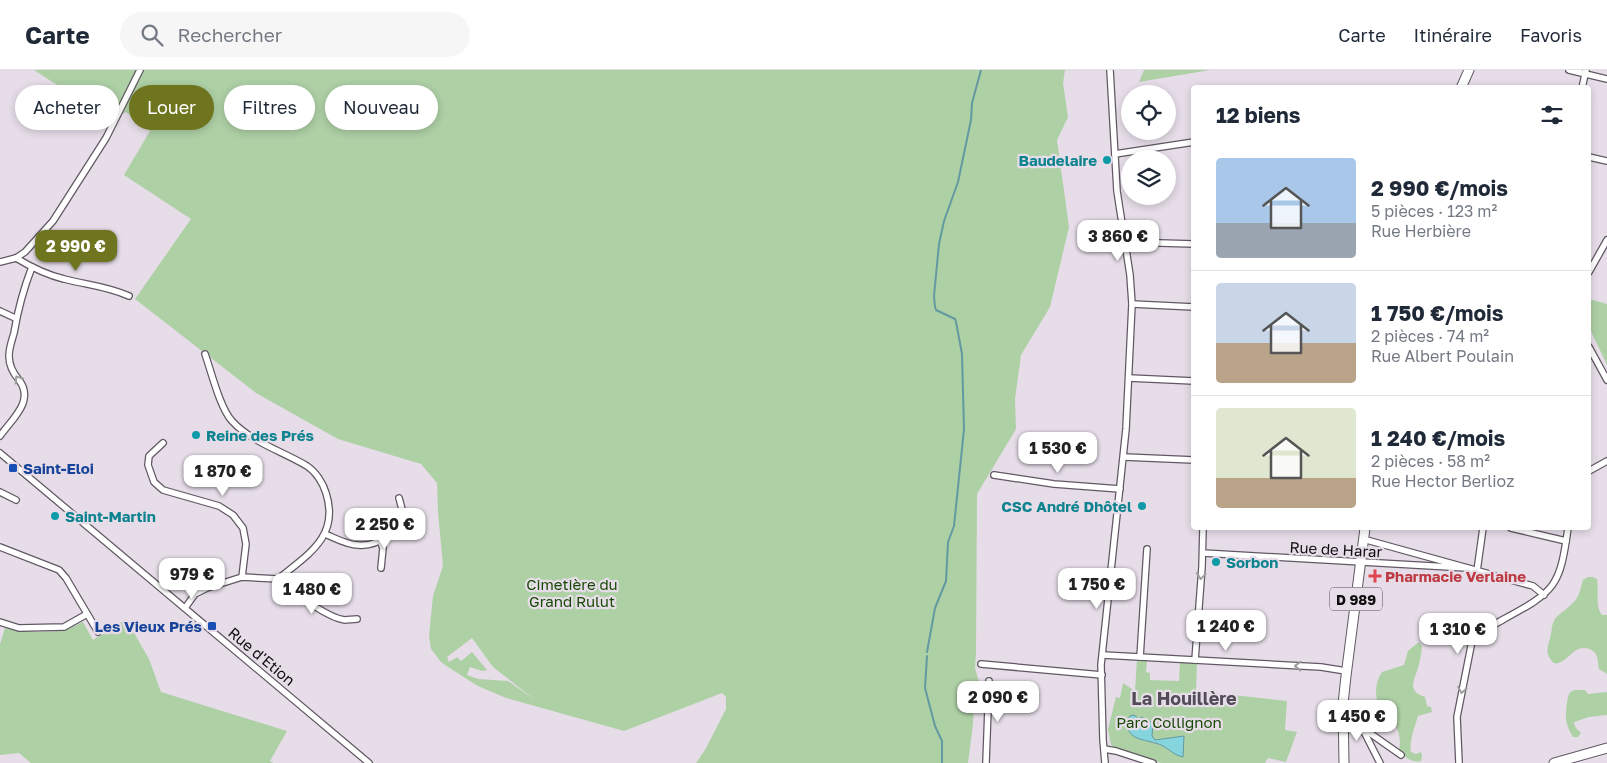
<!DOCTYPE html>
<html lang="fr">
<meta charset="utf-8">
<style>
body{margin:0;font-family:"Golos Text",sans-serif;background:#f6f6f7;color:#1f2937;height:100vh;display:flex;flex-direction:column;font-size:19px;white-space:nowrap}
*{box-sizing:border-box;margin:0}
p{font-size:16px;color:#747a83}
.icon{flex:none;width:28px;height:28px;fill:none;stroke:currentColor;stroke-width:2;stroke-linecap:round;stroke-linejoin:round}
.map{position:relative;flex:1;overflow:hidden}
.sheet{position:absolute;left:1191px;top:15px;width:400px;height:445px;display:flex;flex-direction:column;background:#fff;border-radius:5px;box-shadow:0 2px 8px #0003}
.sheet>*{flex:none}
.guide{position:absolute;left:15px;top:15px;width:475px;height:45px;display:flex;gap:10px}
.buttons{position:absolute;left:1121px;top:15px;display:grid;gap:10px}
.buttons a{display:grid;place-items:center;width:55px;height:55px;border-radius:50%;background:#fff;box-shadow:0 2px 8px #0003;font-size:25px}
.price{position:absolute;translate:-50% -42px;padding:0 11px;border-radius:10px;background:#fff;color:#222;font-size:16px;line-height:32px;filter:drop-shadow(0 1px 2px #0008)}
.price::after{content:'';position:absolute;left:50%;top:30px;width:15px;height:11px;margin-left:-8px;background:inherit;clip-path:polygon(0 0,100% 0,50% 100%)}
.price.selected{background:#6e751e;color:#fff}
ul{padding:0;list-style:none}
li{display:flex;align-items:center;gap:15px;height:125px;padding:0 25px}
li+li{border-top:1px solid #e0e1e3}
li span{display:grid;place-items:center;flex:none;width:140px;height:100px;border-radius:5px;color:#555}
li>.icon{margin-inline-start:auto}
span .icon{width:60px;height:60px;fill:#fffc;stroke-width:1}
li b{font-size:21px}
h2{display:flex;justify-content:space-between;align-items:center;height:60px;padding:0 25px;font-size:21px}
.pill{padding:0 18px;border-radius:22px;background:#fff;box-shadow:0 2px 8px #0003;font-size:18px;line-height:45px}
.pill.selected{background:#6e751e;color:#fff}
header{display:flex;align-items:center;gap:30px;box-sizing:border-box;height:70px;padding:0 25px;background:#fff;border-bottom:1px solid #e0e1e3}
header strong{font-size:24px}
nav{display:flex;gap:28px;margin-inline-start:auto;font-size:18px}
.search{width:350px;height:45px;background:#f6f6f7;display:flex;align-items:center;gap:12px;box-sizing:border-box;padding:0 18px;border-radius:28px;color:#747a83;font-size:19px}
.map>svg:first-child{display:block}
</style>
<header>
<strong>Carte</strong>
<div class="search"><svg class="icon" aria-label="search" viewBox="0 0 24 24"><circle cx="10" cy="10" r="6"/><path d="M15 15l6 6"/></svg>Rechercher</div>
<nav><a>Carte</a><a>Itinéraire</a><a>Favoris</a></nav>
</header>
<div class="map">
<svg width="1607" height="693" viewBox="0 0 1607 693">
<rect width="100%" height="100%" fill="#e6dde8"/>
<g fill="#aed0a5" fill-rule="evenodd">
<path d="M34 0H1065L1063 13 1068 47 1057 70 1069 157 1050 237 1021 285 1015 329 1016 359 977 424 976 583 975 598 979 612 974 631 973 654 968 693H696L705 680 726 639V627L722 623 624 661 506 628 478 616 448 597 441 592 431 579 429 566 433 526 443 496 438 442 437 413 421 394 338 369 256 323 135 229 191 149 124 105 150 61 126 42 109 51 87 39 74 26ZM472 568 493 597 535 630 508 611 478 609 467 605 470 597 482 601 487 600 472 582 461 591 457 587 449 592 447 587Z"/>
<path d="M1144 0H1210L1139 12Z"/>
<path d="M1589 229 1607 234V295L1589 257Z"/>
<path d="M1588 507H1593L1597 509C1599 520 1595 536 1602 545H1607V604L1599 599C1598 594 1598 588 1596 584 1592 577 1580 576 1575 581 1569 585 1557 600 1551 590 1545 582 1548 576 1550 568 1552 562 1551 555 1555 549 1560 542 1570 538 1577 528 1580 523 1581 516 1583 510Z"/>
<path d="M126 549 149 589 161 622 287 661 270 691 273 693H31L19 683 0 685V574L5 558 35 562 64 561 83 552 93 570Z"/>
<path d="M1419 572 1422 576C1421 584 1420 593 1417 601 1413 613 1408 621 1425 627L1427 636 1431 637 1432 642 1418 646C1415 657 1409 670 1411 682L1416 684 1421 682 1422 686 1421 691C1412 693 1404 688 1399 679 1402 671 1398 657 1392 650 1390 647 1386 646 1383 643 1374 632 1374 613 1382 602L1404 595 1408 581Z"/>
<path d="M1137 589 1147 590 1146 602 1150 603V610L1179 611 1180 592 1197 593 1196 621 1287 631 1285 660 1297 662 1286 692 1268 688 1265 693H1161L1114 677 1111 675 1108 659 1116 627 1120 628 1123 613 1135 621Z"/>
<path d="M1574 620H1585L1588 624 1607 622V645L1589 647 1574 652 1575 657 1581 663 1578 667H1573C1565 654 1565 647 1567 633 1568 626 1568 623 1574 620Z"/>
</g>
<path fill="#86d5de" stroke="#6399a0" d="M1134 645 1139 649 1141 647 1153 653 1152 666 1155 670 1184 666 1183 687C1174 685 1169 679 1161 675 1147 669 1129 672 1126 653L1130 646Z"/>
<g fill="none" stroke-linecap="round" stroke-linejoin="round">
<g stroke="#6399a0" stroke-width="2">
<path d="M927 582 935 538 946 511 948 472 954 456 964 359 962 284 956 252 955 249 936 240 935 237 934 226 939 174 944 151 958 112 971 50 972 33 981 0"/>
<path d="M927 586 925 618 935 656 942 671V693"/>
</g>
<g stroke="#605862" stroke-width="8">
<g id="minor">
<path d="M1569 0 1607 9"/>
<path d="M1582 18 1586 0"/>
<path d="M1115 84 1194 72"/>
<path d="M1589 87 1607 91"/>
<path d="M1126 172 1194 174"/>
<path d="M16 188C31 197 47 205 64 209 87 215 106 216 129 226"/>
<path d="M0 192 16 188 25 182 53 151 106 68 140 0"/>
<path d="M1589 202 1607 170"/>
<path d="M1132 234 1194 237"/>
<path d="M0 241 15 248"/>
<path d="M1589 277 1607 310"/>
<path d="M1129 308 1194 311"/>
<path d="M0 366C12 349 35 331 19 310 13 303 9 295 9 286 9 278 12 270 14 263 18 239 23 220 32 197"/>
<path d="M163 373 149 386 148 395 154 412 163 420 219 436 233 445 243 458 246 474 242 507"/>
<path d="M0 383 369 693"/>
<path d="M1124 387 1194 390"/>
<path d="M1589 401 1607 391"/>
<path d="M994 405 1054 414 1120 419"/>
<path d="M0 422 16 430"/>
<path d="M1511 458 1566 471"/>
<path d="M325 464C335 468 347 475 358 475 377 477 404 460 402 439 401 436 400 431 399 428"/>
<path d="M1363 469 1533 516 1544 525"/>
<path d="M380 471 383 478 381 498"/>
<path d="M0 477 59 500 66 508 98 562"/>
<path d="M1203 483 1467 498"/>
<path d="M1477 501 1483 458"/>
<path d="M278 509C292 521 327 548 345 550 348 550 353 549 357 549"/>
<path d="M185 538 195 524 207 518 242 507 278 509C307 485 340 467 326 423 323 413 316 402 307 396 282 381 251 372 232 351 220 338 211 301 205 284"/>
<path d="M0 552 19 558 64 557 87 544"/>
<path d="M1103 585 1321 597 1346 601"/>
<path d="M1140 587 1147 479"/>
<path d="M1195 590 1202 497 1203 458"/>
<path d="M981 594 1102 605"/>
<path d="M1343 640 1355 644 1380 693"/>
<path d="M1364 659 1401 685"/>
<path d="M1104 679 1116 681 1153 693"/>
<path d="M986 693 989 611"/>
<path d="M1105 693 1103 670 1101 595 1126 359 1132 234 1130 205 1117 121 1110 0"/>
<path d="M1459 693 1457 647 1472 571C1481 561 1492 556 1504 549 1556 521 1560 516 1568 458"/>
</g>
</g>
<g stroke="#605862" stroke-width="11">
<path id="secondary" d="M1554 693 1607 678"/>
</g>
<g stroke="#605862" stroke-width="11">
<g id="primary">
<path d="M1461 18 1469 0"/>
<path d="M1344 693 1343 634 1346 606 1365 458"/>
</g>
</g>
<use href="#minor" stroke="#fff" stroke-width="5.5"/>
<use href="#secondary" stroke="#fff" stroke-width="9"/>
<use href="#primary" stroke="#fff" stroke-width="9"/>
</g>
<defs><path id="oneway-chevron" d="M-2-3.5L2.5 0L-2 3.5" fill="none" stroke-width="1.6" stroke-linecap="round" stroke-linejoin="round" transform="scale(1.25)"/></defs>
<g stroke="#9f9e9f">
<use href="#oneway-chevron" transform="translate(18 309) rotate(-123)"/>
<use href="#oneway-chevron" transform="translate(1201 506) rotate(95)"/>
<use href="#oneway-chevron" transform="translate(1298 596) rotate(-178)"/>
<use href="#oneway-chevron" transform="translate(1462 620) rotate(100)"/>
</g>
<g fill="#0f9aa8" stroke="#e6dde8" stroke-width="2">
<circle cx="1107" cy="90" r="5"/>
<circle cx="196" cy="365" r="5"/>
<circle cx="1142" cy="436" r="5"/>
<circle cx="55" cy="446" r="5"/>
<circle cx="1216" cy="492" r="5"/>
</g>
<g fill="#1a4fb4" stroke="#e6dde8" stroke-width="2">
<rect x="8" y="393" width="10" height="10" rx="2.5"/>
<rect x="207" y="551" width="10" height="10" rx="2.5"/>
</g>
<path fill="#e0444e" stroke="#e6dde8" stroke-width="2" d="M1372.5 498.5h5v5h5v5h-5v5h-5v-5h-5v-5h5z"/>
<g text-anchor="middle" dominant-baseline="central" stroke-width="4.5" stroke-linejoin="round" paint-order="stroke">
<rect fill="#e6dde8" stroke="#504b51" stroke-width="1" x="1330" y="517.5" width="52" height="23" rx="4"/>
<g font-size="14" font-weight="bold" fill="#100d10">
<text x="1356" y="529">D 989</text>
</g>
<g font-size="15" font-weight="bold" fill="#0d838f" stroke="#e6dde8" text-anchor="start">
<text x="1097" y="90" text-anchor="end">Baudelaire</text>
<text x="206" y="365">Reine des Prés</text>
<text x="1132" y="436" text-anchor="end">CSC André Dhôtel</text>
<text x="65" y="446">Saint-Martin</text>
<text x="1226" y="492">Sorbon</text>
</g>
<g font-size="15" font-weight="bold" fill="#164399" stroke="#e6dde8" text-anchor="start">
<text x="23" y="398">Saint-Eloi</text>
<text x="202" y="556" text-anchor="end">Les Vieux Prés</text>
</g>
<g font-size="15" fill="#100d10" stroke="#e6dde8">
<text transform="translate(1336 479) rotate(3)">Rue de Harar</text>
<text transform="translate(262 586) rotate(40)">Rue d'Etion</text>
</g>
<g font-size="15" font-weight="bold" fill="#be3a42" stroke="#e6dde8" text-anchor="start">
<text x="1385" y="506">Pharmacie Verlaine</text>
</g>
<g font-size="15" fill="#174904" stroke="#e6dde8">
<text x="572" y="514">Cimetière du<tspan x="572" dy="17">Grand Rulut</tspan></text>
<text x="1169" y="652">Parc Collignon</text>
</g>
<g font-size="18" font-weight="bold" fill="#534b55" stroke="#e6dde8">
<text x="1184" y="628">La Houillère</text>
</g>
</g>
</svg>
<div class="buttons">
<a><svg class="icon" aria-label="locate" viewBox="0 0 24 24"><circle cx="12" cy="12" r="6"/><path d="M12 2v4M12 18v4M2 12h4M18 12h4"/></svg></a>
<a><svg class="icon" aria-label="layers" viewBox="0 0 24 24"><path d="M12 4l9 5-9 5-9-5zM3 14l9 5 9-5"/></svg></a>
</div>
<b class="price" style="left:1118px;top:192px">3 860 €</b>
<b class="price selected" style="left:76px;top:202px">2 990 €</b>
<b class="price" style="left:1058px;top:404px">1 530 €</b>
<b class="price" style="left:223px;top:427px">1 870 €</b>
<b class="price" style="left:385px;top:480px">2 250 €</b>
<b class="price" style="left:192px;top:530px">979 €</b>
<b class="price" style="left:1097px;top:540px">1 750 €</b>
<b class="price" style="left:312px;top:545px">1 480 €</b>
<b class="price" style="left:1226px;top:582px">1 240 €</b>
<b class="price" style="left:1458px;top:585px">1 310 €</b>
<b class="price" style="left:998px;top:653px">2 090 €</b>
<b class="price" style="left:1357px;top:672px">1 450 €</b>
<div class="guide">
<a class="pill">Acheter</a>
<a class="pill selected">Louer</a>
<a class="pill">Filtres</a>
<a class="pill">Nouveau</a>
</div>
<section class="sheet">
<h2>12 biens<svg class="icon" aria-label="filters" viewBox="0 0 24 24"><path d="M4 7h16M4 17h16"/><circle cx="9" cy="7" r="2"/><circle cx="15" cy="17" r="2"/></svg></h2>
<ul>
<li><span style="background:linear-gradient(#a9c7e8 65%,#9aa5b1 0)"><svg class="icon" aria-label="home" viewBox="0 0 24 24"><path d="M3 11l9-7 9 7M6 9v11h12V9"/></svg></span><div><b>2 990 €/mois</b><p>5 pièces · 123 m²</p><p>Rue Herbière</p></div></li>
<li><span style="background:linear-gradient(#c9d6e8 60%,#b9a48a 0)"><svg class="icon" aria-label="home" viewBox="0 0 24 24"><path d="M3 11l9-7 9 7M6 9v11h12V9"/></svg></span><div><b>1 750 €/mois</b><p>2 pièces · 74 m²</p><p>Rue Albert Poulain</p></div></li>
<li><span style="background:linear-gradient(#dfe7d0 70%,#b9a48a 0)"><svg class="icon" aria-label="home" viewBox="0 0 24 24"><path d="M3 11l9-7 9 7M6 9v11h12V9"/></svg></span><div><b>1 240 €/mois</b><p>2 pièces · 58 m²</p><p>Rue Hector Berlioz</p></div></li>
</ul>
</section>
</div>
